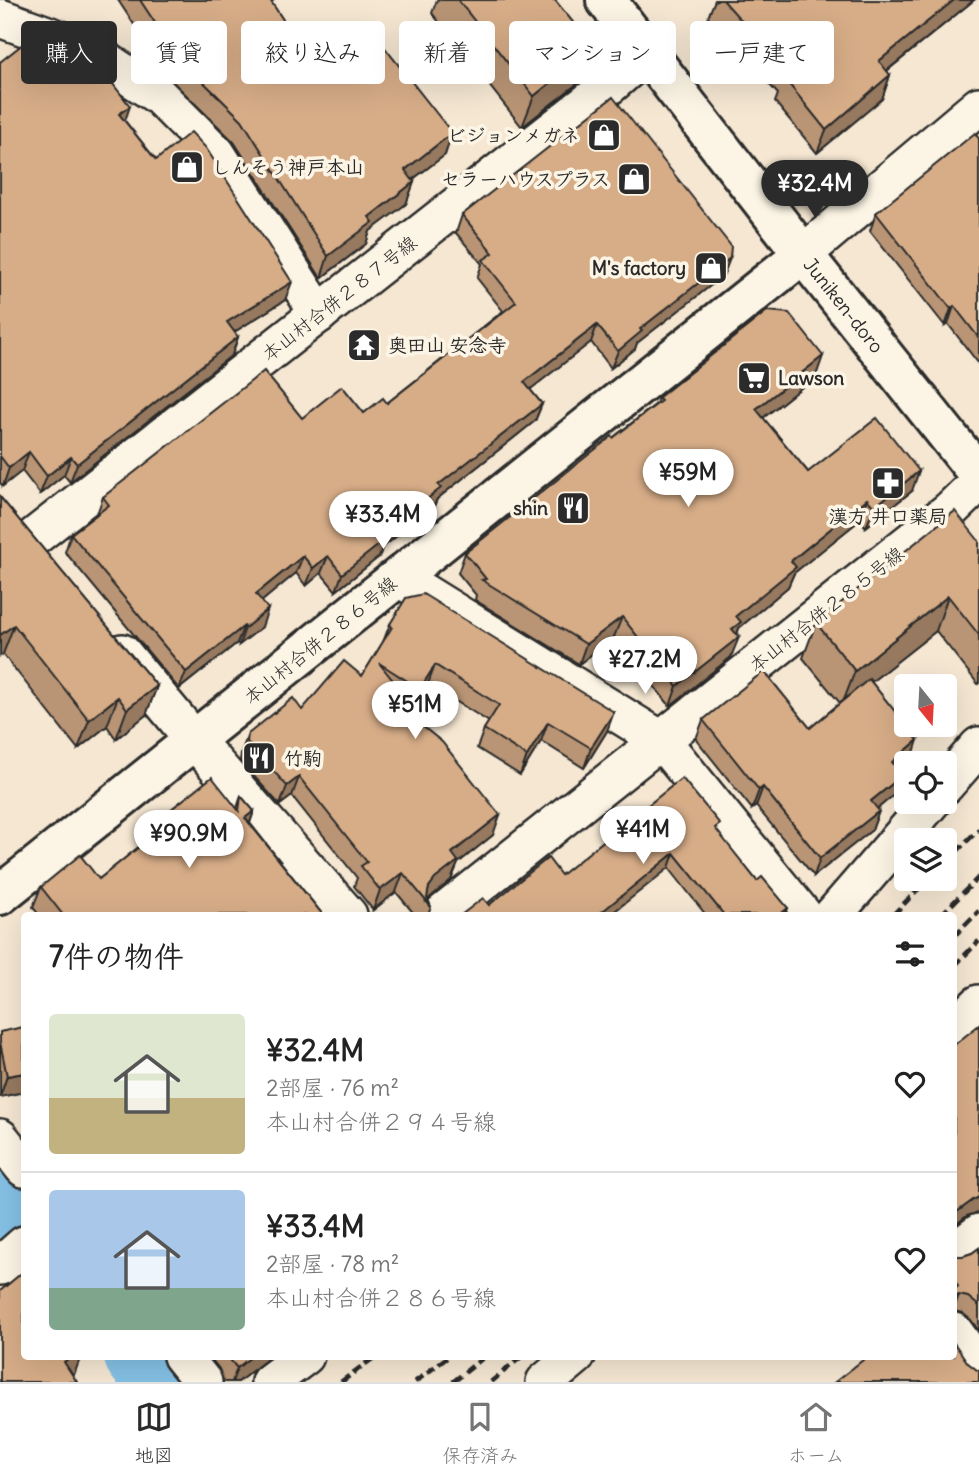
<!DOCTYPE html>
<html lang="ja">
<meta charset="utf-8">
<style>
body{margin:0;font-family:Delius,"Klee One",sans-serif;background:#f2f2f2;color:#222;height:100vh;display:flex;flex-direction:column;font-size:26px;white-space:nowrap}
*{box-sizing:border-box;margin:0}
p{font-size:23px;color:#767676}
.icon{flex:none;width:38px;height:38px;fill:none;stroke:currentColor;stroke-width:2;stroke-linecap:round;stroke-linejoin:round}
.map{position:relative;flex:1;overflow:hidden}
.panel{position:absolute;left:21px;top:912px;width:936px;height:448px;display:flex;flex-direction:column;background:#fff;border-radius:7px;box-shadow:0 7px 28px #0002}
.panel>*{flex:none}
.banner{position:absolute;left:21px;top:21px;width:938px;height:63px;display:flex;gap:14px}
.needle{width:46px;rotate:162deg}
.tools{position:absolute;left:894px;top:674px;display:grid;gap:14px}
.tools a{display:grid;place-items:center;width:63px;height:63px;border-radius:7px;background:#fff;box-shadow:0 7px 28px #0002;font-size:35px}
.price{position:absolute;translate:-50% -60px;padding:0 16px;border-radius:24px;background:#fff;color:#222;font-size:23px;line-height:46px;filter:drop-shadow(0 2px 4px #0008)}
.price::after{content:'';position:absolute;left:50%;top:42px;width:21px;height:16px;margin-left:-10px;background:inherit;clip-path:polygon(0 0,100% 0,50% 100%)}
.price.current{background:#2b2b2b;color:#fff}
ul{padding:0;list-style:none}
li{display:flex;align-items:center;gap:21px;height:175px;padding:0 28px}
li+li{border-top:2px solid #e0e0e0}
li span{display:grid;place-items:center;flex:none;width:196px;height:140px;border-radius:7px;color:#555}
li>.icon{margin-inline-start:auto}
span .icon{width:84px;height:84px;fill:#fffc;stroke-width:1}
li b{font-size:30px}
h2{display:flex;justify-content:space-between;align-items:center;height:84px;padding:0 28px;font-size:30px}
.chip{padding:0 24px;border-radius:7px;background:#fff;box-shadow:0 7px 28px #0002;font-size:24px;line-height:63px}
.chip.current{background:#2b2b2b;color:#fff}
.tabs{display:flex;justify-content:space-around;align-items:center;height:98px;border-top:2px solid #e0e0e0;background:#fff;font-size:19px;color:#767676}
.tabs a{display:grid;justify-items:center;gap:4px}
.tabs .current{color:#2b2b2b}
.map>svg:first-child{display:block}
</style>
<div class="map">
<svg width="979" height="1382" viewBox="0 0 979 1382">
<rect width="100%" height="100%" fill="#f5e7d2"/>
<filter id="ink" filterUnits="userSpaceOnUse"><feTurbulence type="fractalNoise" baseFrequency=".0143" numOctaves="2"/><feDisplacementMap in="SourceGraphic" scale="14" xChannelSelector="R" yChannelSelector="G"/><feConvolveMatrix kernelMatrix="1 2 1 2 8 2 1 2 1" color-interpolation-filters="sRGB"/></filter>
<g filter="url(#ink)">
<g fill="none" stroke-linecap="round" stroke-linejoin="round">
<g stroke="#84c0e4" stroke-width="66">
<path d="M0 1189 24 1218"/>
<path d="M137 1356 158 1382"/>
</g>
<g stroke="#2b2b2b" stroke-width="42">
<g id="minor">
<path d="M0 18 91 51 159 96 216 153 319 314"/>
<path d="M803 254 979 106"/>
<path d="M29 541 610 85 647 53"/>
<path d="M398 577 661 740 803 915"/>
<path d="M122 653 195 741 348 915"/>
<path d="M945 785 979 746"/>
<path d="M441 915 949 511 979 482"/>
<path d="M833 915 931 802"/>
<path d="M954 1028 979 1004"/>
<path d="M0 1138 24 1168"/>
<path d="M954 1252 979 1233"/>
<path d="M0 1266 24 1245"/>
<path d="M954 1332 979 1367"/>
<path d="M182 1356 203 1382"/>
<path d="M270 1382 305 1356"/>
<path d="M545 1382 576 1356"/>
</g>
</g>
<g stroke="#2b2b2b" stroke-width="44">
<g id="tertiary">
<path id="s1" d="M606 0 803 254 979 475"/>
<path d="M0 895 803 254"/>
</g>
</g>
<use href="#minor" stroke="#fcf5e5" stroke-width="37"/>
<use href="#tertiary" stroke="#fcf5e5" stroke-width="38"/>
<g stroke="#2b2b2b" stroke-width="5" stroke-dasharray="10 5" stroke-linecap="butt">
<path d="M945 863 979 829"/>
<path d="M893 915 929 878"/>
<path d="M941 915 979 877"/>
<path d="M954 936 979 911"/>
<path d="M954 966 979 941"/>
<path d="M341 1382 376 1356"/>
<path d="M415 1382 449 1356"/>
<path d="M453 1382 485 1356"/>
<path d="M491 1382 522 1356"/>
</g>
</g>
<g fill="#b99575" stroke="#2b2b2b" stroke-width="2">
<path d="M118 0H274L271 2 301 47 327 52 359 68 452 133 445 155 412 180 414 182 406 204 370 231 366 244 321 278 234 142 169 78Z"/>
<path d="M437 0H555L582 80 522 127 432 13Z"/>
<path d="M715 0H974L887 71 890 75 882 99 817 153 775 102 778 94 708 17Z"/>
<path d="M49 58 85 83 125 121 156 160 285 300 234 332 238 337 232 355 70 482 64 475 40 494 22 471 3 486 0 483V62Z"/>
<path d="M979 139V364L948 324 945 326 870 231 876 213Z"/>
<path d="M462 215 730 258 723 276 637 343 635 349 611 368 591 342 530 389 542 404 535 421 437 499 434 506 383 547 379 557 336 591 321 573 306 586 296 573 262 601V627L239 645 237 643 179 689 65 552 71 534 97 514 103 497 302 418 364 413 387 403 503 311 477 278 482 264 456 233Z"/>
<path d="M816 376 763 418 808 472 912 491 866 527 860 520 794 573 788 587 739 628 731 657 670 706 614 637 579 664 475 600 476 595 458 573 465 553 656 404 658 398Z"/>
<path d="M0 497 157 686 146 715 116 739 107 726 78 749 3 654 0 656Z"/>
<path d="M979 541V683L978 684 936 631 871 682 912 759 898 770 896 793 877 809 879 811 872 830 814 876 756 806 752 809 696 739 703 720 810 728 840 703 803 658 816 623Z"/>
<path d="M390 624 607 731 584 768 541 741 520 775 477 748 484 729 489 722 428 684 413 708 410 706 407 713 493 835 458 863 451 880 428 899 431 907 428 915H415L396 892 373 910 354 886 357 878 292 796 280 805 240 761 241 753 248 734 302 710 362 676 383 642Z"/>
<path d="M241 796 254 811 250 823 323 915H39L33 907 41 887 99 879 155 834 160 818 237 808Z"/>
<path d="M717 832 757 881 788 908 785 915H706L669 868 489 905 561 875Z"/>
<path d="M24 1027V1092L0 1097V1032Z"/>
<path d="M979 1248V1331L971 1320 962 1313 954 1311V1256H963L972 1253Z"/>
<path d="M209 1356H271L238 1382H224L219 1369Z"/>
</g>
<g fill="#96795f" stroke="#2b2b2b" stroke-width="2">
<path d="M954 0H974L870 84 879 61Z"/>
<path d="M594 48 582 80 522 127 534 96Z"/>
<path d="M890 75 882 99 817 153 826 130Z"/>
<path d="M130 106 124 124 119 114Z"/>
<path d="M452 133 445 155 397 191 405 170Z"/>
<path d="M414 182 406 204 370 231 366 244 321 278 328 256 369 217Z"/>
<path d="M730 258 723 276 637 343 635 349 611 368 618 351 640 329Z"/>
<path d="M292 282 285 300 220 341 227 322Z"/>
<path d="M954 306 948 324 945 326 951 309Z"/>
<path d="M597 325 591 342 518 399 524 382Z"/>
<path d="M238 337 232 355 70 482 77 464Z"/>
<path d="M823 356 816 376 749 429 756 409Z"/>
<path d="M542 404 535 421 437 499 434 506 383 547 379 557 336 591 342 574 382 535 438 485Z"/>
<path d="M29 452 22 471 3 486 9 468Z"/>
<path d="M71 457 64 475 40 494 47 476Z"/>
<path d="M919 471 912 491 866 527 874 507Z"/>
<path d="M867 499 860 520 794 573 788 587 739 628 735 640 739 637 731 657 670 706 677 686 736 616 791 561Z"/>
<path d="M303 556 296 573 249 612 256 594Z"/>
<path d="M328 556 321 573 306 586 313 568Z"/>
<path d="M948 596 936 631 842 705 855 671Z"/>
<path d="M268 609 262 627 239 645 245 628Z"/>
<path d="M622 617 614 637 579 664 586 644Z"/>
<path d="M14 625 3 654 0 656V635Z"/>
<path d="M244 626 237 643 179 689 186 672Z"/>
<path d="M435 665 428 684 413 708 420 689Z"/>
<path d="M157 686 146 715 116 739 127 709Z"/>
<path d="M118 697 107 726 78 749 89 720Z"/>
<path d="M614 712 607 731 584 768 591 748Z"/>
<path d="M548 722 541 741 520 775 527 756Z"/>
<path d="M918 740 912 759 885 780 892 762Z"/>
<path d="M903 775 896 793 864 820 871 801Z"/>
<path d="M299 777 292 796 280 805 287 786Z"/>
<path d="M763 787 756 806 752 809 759 790Z"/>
<path d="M254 811 247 831 245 818Z"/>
<path d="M879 811 872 830 814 876 820 858Z"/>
<path d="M500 815 493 835 458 863 451 880 426 901 429 887 452 853Z"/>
<path d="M674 853 669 868 610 915H597Z"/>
<path d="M403 873 396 892 373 910 380 890Z"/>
<path d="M788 908 785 915H779Z"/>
<path d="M24 1073V1092L0 1097 7 1076Z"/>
<path d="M979 1197V1212L967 1216 954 1226V1214L973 1200Z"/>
<path d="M959 1295 954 1308V1297Z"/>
<path d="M71 1356H81L74 1375 65 1382 64 1362Z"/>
<path d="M252 1356H271L238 1382H232L237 1368Z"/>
</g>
<g fill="#d7ad88" stroke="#2b2b2b" stroke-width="2">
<path d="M140 0H270L301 47 315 37 327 52 339 43 359 68 385 48 452 133 405 170 414 182 369 217 373 222 328 256 242 120 177 56Z"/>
<path d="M458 0H555L594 48 534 96Z"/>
<path d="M723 0H954L879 61 890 75 826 130 784 78 789 74Z"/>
<path d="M33 36 49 58 59 50 85 83 102 70 130 106 119 114 156 160 191 132 206 148 292 282 227 322 238 337 77 464 71 457 47 476 29 452 9 468 0 456V62Z"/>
<path d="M613 97 731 246 730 258 640 329 642 331 618 351 597 325 524 382 542 404 438 485 441 488 382 535 385 540 342 574 328 556 313 568 303 556 256 594 268 609 245 628 244 626 186 672 71 534 109 505 103 497 264 371 302 418 342 386 364 413 383 398 387 403 516 302 483 260 493 253 462 215Z"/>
<path d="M975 133 979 139V338L954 306 951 309 876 213Z"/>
<path d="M767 311 789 313 823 356 756 409 808 472 877 418 919 471 874 507 867 499 791 561 796 567 736 616 741 622 732 629 739 637 677 686 622 617 586 644 482 580 486 579 465 553 612 436 613 438 661 401 658 398Z"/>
<path d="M0 497 157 686 127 709 118 697 89 720 14 625 0 635Z"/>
<path d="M955 511 979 541V635L948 596 855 671 816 623Z"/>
<path d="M423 594 614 712 591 748 548 722 527 756 484 729 499 705 435 665 420 689 379 663 411 703 405 712 442 742 500 815 452 853 458 861 435 879 429 887 427 898 431 907 403 873 380 890 361 866 367 862 299 777 287 786 247 742 248 734 293 698 302 710 344 661 362 676 392 627 390 624 406 598Z"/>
<path d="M764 671 810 728 869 679 918 740 892 762 903 775 871 801 879 811 820 858 763 787 759 790 703 720Z"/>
<path d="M212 777 239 811 241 796 254 811 245 818 323 915H63L41 887 80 855 99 879 166 825 160 818Z"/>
<path d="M682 778 720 824 715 828 757 881 762 877 788 908 779 915H724L674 853 598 915H461L483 898 489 905 548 858 561 875Z"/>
<path d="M979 1025V1197L973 1200 954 1214V1045Z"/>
<path d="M24 1027V1073L7 1076 0 1042V1032Z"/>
<path d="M979 1248V1306L968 1297 959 1295 954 1297V1290L958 1286 954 1280V1256H963L972 1253Z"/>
<path d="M23 1272 24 1274V1356H71L64 1362 77 1382H0V1291Z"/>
<path d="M954 1343 968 1363 977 1370H979V1382H835L868 1356H954Z"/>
<path d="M230 1356H252L237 1368 231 1361Z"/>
</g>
</g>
<defs>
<g id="shop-square" transform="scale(1.75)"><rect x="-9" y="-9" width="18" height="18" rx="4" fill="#2b2b2b" stroke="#fcf5e5"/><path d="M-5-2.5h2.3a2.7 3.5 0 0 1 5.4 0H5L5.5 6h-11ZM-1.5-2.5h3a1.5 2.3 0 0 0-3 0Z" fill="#fff"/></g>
<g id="temple-square" transform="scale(1.75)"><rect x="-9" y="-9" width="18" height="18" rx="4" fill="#2b2b2b" stroke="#fcf5e5"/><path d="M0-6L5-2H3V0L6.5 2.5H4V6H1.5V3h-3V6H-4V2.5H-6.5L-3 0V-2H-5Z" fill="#fff"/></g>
<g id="supermarket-square" transform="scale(1.75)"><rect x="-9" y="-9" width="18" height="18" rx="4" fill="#2b2b2b" stroke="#fcf5e5"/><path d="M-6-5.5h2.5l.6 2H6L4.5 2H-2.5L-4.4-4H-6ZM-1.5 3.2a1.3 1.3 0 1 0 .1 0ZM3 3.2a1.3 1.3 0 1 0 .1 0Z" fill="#fff"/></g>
<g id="pharmacy-square" transform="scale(1.75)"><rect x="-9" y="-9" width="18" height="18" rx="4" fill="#2b2b2b" stroke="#fcf5e5"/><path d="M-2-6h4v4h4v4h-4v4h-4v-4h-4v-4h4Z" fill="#fff"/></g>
<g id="restaurant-square" transform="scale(1.75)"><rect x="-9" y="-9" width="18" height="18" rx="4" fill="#2b2b2b" stroke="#fcf5e5"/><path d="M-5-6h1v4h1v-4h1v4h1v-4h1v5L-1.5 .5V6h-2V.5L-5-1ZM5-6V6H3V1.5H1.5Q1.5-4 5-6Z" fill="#fff"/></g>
</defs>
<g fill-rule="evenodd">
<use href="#shop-square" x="604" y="135"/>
<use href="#shop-square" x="187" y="167"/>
<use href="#shop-square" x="634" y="179"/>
<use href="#shop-square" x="711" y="268"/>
<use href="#temple-square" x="364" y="345"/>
<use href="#supermarket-square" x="754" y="378"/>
<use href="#pharmacy-square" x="888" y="483"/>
<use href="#restaurant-square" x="573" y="508"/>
<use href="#restaurant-square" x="259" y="758"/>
</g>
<g text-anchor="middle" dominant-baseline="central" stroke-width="7" stroke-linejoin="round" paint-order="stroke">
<g font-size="19" font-weight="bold" fill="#2b2b2b" stroke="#fcf5e5" text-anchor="end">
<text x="580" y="135">ビジョンメガネ</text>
<text x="212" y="167" text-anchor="start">しんそう神戸本山</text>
<text x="610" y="179">セラーハウスプラス</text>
<text x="686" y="268">M's factory</text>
<text x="388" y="345" text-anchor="start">奥田山 安念寺</text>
<text x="778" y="378" text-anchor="start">Lawson</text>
<text x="548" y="508">shin</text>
<text x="888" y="516" text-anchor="middle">漢方 井口薬局</text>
<text x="284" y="758" text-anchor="start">竹駒</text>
</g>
<g font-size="19" fill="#2b2b2b" stroke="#fcf5e5">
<text transform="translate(339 298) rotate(-38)">本山村合併２８７号線</text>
<text stroke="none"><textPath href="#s1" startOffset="387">Juniken-doro</textPath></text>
<text transform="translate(826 609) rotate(-38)">本山村合併２８５号線</text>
<text transform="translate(320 640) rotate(-39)">本山村合併２８６号線</text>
</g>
</g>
</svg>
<div class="tools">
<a><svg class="needle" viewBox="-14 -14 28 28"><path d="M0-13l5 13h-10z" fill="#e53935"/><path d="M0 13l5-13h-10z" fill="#767676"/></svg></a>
<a><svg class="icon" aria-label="locate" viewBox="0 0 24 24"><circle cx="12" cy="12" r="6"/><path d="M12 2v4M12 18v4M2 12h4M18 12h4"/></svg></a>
<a><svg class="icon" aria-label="layers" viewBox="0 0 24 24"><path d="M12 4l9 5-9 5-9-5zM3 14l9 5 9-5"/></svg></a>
</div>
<b class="price current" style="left:815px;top:220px">¥32.4M</b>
<b class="price" style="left:688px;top:509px">¥59M</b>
<b class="price" style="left:383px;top:551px">¥33.4M</b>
<b class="price" style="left:645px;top:696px">¥27.2M</b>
<b class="price" style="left:415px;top:741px">¥51M</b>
<b class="price" style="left:643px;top:866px">¥41M</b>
<b class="price" style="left:189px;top:870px">¥90.9M</b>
<div class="banner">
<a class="chip current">購入</a>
<a class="chip">賃貸</a>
<a class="chip">絞り込み</a>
<a class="chip">新着</a>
<a class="chip">マンション</a>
<a class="chip">一戸建て</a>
</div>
<section class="panel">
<h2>7件の物件<svg class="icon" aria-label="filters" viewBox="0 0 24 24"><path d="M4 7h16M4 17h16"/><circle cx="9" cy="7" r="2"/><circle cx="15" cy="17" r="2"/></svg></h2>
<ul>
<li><span style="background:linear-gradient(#dfe7d0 60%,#c2b280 0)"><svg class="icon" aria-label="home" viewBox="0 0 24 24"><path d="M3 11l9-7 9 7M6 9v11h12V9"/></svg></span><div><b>¥32.4M</b><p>2部屋 · 76 m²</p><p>本山村合併２９４号線</p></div><svg class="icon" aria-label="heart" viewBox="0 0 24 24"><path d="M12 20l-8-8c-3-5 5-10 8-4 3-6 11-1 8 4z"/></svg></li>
<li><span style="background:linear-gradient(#a9c7e8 70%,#7fa58c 0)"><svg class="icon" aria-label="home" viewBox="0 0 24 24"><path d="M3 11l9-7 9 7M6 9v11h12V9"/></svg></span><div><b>¥33.4M</b><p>2部屋 · 78 m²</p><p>本山村合併２８６号線</p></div><svg class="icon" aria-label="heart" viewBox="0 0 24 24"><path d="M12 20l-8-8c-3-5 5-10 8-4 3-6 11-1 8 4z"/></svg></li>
</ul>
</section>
</div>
<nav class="tabs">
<a class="current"><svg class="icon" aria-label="map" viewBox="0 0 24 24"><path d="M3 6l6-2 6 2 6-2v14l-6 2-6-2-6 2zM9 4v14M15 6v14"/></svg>地図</a>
<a><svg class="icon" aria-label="saved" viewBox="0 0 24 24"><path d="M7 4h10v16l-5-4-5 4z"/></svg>保存済み</a>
<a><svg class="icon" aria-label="home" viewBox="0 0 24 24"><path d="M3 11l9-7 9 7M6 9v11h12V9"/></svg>ホーム</a>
</nav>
